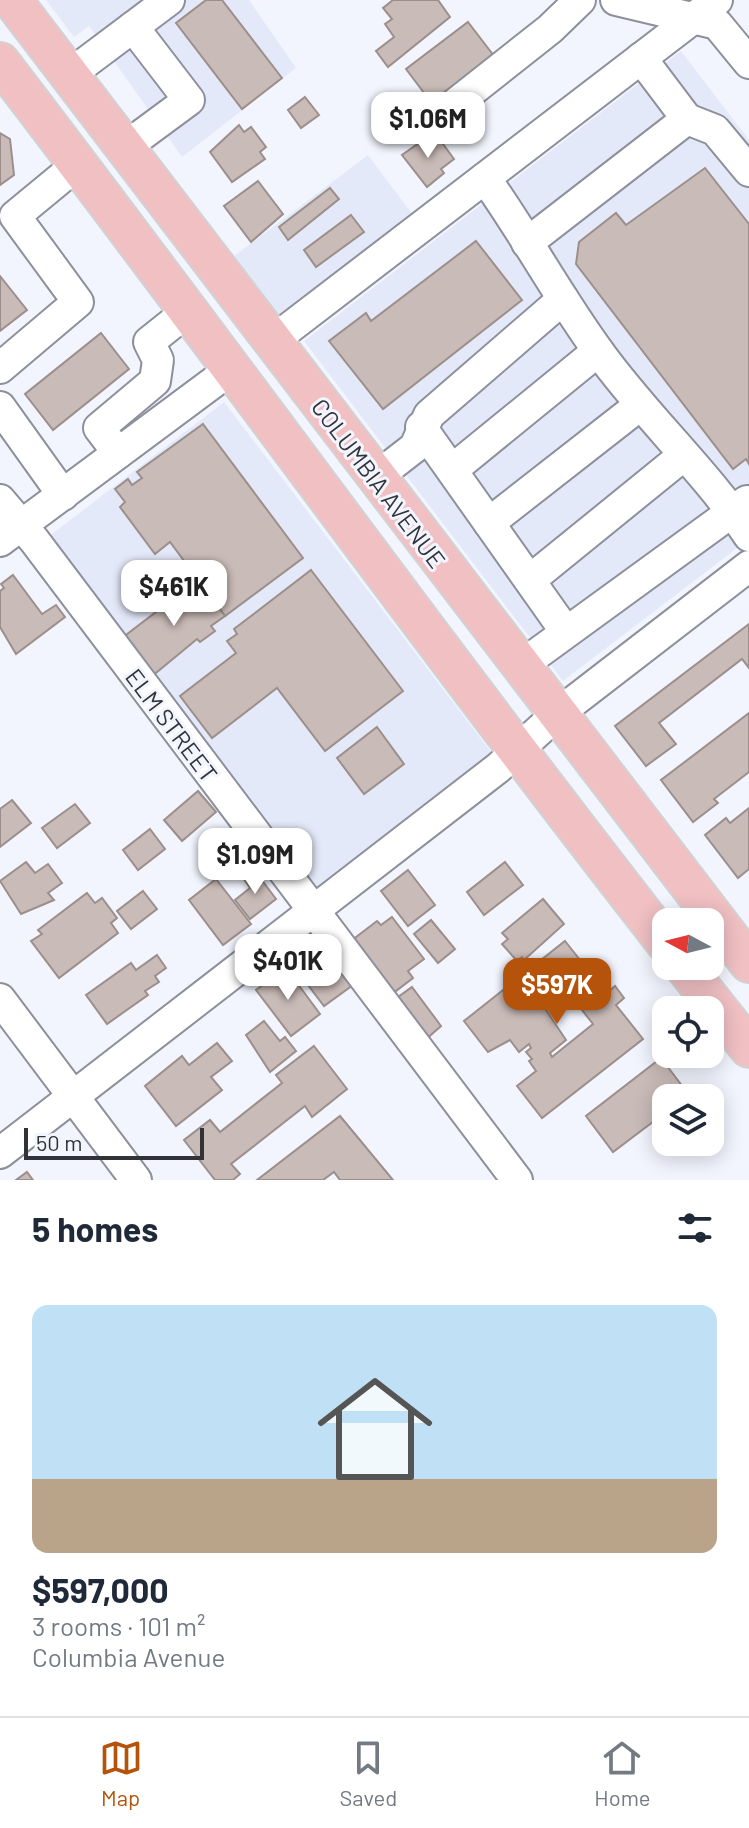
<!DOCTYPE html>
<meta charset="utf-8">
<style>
body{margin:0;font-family:Barlow,sans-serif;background:#f6f6f7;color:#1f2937;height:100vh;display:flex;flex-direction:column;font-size:30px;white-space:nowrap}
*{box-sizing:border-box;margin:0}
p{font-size:26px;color:#747a83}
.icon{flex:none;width:44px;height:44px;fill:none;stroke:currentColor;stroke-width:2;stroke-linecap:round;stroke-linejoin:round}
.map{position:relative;height:1180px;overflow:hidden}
.panel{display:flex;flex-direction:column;background:#fff;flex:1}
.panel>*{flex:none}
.needle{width:52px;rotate:277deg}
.tools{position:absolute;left:652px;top:908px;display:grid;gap:16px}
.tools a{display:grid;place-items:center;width:72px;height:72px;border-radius:16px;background:#fff;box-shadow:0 4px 20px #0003;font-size:40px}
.scale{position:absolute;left:24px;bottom:20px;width:180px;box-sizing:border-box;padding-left:8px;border:4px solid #323338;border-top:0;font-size:22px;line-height:28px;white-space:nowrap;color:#323338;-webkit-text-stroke:6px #f2f5fe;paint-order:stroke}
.price{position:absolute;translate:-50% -68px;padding:0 18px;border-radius:16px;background:#fff;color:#222;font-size:26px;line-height:52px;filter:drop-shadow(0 2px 4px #0008)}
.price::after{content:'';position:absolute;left:50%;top:48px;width:24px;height:18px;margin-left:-12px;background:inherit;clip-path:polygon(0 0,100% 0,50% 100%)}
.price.on{background:#b45309;color:#fff}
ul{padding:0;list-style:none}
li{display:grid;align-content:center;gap:16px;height:424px;padding:0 32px}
li span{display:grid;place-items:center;height:248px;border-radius:16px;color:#555}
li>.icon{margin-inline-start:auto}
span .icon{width:144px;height:144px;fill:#fffc;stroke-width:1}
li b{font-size:34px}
h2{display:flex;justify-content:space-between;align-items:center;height:96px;padding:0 32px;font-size:34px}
.tab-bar{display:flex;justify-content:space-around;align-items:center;height:112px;border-top:2px solid #e0e1e3;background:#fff;font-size:22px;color:#747a83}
.tab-bar a{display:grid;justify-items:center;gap:4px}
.tab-bar .on{color:#b45309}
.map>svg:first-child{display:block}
</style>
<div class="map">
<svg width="749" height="1180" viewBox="0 0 749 1180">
<rect width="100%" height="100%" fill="#f2f5fe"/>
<g fill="#e4e9f9">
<path d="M46 0H249L296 68 182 157 89 26 74 37Z"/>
<path d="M681 51 749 140V539L563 681 304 341Z"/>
<path d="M368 155 413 215 278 317 233 257Z"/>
<path d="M224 402 491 752 311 891 43 541Z"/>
</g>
<g fill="#c9bbb7" stroke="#9c8f8b" stroke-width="2" fill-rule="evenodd">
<path d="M206 0H222L282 78 242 109 176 23Z"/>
<path d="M393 0H438L450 17 388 67 376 51 394 37 385 24 392 19 383 8Z"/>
<path d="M468 22 494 56 431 102 406 69Z"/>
<path d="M305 97 319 115 301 128 288 110Z"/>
<path d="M239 125 244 132 251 127 266 147 260 152 265 159 232 182 210 152Z"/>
<path d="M0 133 10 139 14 175 0 185Z"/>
<path d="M429 136 435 144 440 140 454 159 441 169 444 173 427 187 402 155Z"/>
<path d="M705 168 749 224V464L746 459 733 469 576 264 579 242 616 213 626 225Z"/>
<path d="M258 181 283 214 251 242 224 206Z"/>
<path d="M330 188 339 199 288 240 279 227Z"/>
<path d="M351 215 364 232 316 267 304 250Z"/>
<path d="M476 241 522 300 383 409 329 341 366 313 371 321Z"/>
<path d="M0 276 27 310 0 331Z"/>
<path d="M101 333 129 369 53 430 25 394Z"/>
<path d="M203 424 303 558 225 616 170 542 155 554 120 507 125 502 115 489 128 479 132 485 142 478 137 472Z"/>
<path d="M311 570 403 691 325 751 277 688 212 738 180 696 236 653 227 641 237 634 234 629Z"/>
<path d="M13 575 42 614 56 605 65 617 16 654 0 627V591L4 588 1 584Z"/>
<path d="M198 580 225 616 211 626 215 631 200 642 197 639 151 677 122 638Z"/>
<path d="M749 624V668L742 659 659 723 676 744 646 766 615 726Z"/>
<path d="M749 713V772L714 799 718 803 693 822 661 780Z"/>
<path d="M377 727 404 764 364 794 337 758Z"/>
<path d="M198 791 216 812 182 841 164 820Z"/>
<path d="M12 800 31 823 0 847V809Z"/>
<path d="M75 804 90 823 57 848 42 828Z"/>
<path d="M749 808V869L738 878 705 835 726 818 730 823Z"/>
<path d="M150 829 165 849 138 870 123 850Z"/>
<path d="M26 862 35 873 48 864 62 883 48 893 54 900 21 914 0 881Z"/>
<path d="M505 862 523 885 484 915 467 892Z"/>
<path d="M408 870 435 905 408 926 381 891Z"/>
<path d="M255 871 276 899 250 919 235 900 250 888 244 879Z"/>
<path d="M216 879 251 924 223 945 189 900Z"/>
<path d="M143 891 157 909 131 929 117 911Z"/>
<path d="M87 893 95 903 102 898 117 918 111 923 118 933 59 978 31 941 42 934 38 930Z"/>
<path d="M543 899 564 924 524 960 522 957 517 961 502 944 508 939 502 933Z"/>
<path d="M392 917 424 959 408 971 413 978 392 994 351 941 377 921 381 925Z"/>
<path d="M431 920 455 949 438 963 414 934Z"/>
<path d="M565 941 592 975 597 971 609 986 605 990 607 993 615 986 624 998 616 1005 643 1039 542 1118 517 1086 536 1071 529 1061 532 1059 526 1052 531 1048 529 1044 519 1052 510 1040 488 1052 464 1021ZM585 980 587 984 571 996 593 1024 552 1057 550 1053 566 1040 546 1010Z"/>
<path d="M321 942 353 985 324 1006 292 964Z"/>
<path d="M157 955 166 968 155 976 159 982 145 991 148 995 107 1024 86 995 131 963 136 970Z"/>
<path d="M286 968 320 1014 291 1036 256 990Z"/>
<path d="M412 987 441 1026 424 1041 394 1000Z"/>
<path d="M264 1021 280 1041 285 1037 296 1051 270 1072 246 1035Z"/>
<path d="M217 1043 232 1061 211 1077 222 1090 176 1126 145 1086 182 1056 189 1065Z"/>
<path d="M314 1046 347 1089 312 1117 305 1106 231 1164 240 1174 233 1180H215L184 1140 210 1120 220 1132 282 1083 276 1075Z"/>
<path d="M661 1058 689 1095 666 1098V1112L613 1152 586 1116Z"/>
<path d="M340 1116 393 1180H340L334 1172 323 1180H257Z"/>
<path d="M27 1172 33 1180H16Z"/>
</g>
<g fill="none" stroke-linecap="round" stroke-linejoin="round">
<g stroke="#8d909b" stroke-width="34">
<g id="minor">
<path d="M616 0 717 24 749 63"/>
<path d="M69 75 169 0"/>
<path d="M450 108 550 29 580 0"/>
<path d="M687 119 715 130 749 171"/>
<path d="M124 148 189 100 133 27"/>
<path d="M485 178C525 234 558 296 599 352 645 416 705 470 749 536"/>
<path d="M527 243 687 119 641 58"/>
<path d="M271 342 717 0"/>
<path d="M0 368 78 302 15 216 78 164"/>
<path d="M0 407 63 495"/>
<path d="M421 427 566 632"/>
<path d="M118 453 99 428 155 381 158 360 149 342 189 310"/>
<path d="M452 470 598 351"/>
<path d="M375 478 415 447 429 415 563 299"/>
<path d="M0 500 34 540 517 1180"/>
<path d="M489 523 640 405"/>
<path d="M0 541 234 367"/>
<path d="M530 580 684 455"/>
<path d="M519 667 747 501"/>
<path d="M0 999 136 1180"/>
<path d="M0 1153 498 768 556 715 749 566"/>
</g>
</g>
<g stroke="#d2d2d3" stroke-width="42">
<g id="major">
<path d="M12 0 749 963"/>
<path d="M0 62C224 354 439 653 666 943"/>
<path d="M684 966 749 1048"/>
</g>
</g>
<use href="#minor" stroke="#fff" stroke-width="30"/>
<use href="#major" stroke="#f0c0c3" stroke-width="38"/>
</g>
<g text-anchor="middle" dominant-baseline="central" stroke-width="6" stroke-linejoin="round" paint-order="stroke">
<g font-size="24" fill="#323338" stroke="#f2f5fe">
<text transform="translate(379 483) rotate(53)">COLUMBIA AVENUE</text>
<text transform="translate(172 725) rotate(53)">ELM STREET</text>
</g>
</g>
</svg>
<div class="tools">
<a><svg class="needle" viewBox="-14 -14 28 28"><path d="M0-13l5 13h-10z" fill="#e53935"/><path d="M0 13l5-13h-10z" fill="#747a83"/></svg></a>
<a><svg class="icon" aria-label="locate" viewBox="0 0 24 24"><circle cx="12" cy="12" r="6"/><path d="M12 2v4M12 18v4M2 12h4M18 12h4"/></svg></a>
<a><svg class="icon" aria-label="layers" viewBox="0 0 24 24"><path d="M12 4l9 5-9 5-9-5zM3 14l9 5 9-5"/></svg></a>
</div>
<div class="scale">50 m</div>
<b class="price" style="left:428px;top:160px">$1.06M</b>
<b class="price" style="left:174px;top:628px">$461K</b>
<b class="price" style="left:255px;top:896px">$1.09M</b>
<b class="price" style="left:288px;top:1002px">$401K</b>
<b class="price on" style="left:557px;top:1026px">$597K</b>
</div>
<section class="panel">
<h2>5 homes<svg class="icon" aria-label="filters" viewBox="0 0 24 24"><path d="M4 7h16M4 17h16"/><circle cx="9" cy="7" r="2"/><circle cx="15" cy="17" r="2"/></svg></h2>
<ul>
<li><span style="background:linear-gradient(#bfe0f5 70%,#b9a48a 0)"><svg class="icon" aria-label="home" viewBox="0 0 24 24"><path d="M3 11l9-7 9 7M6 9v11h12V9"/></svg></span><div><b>$597,000</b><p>3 rooms · 101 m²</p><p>Columbia Avenue</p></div></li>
</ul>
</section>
<nav class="tab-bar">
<a class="on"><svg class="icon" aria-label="map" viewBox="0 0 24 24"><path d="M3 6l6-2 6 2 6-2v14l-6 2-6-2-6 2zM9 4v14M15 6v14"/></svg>Map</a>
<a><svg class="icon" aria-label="saved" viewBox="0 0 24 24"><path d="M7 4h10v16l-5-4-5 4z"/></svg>Saved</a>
<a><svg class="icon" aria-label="home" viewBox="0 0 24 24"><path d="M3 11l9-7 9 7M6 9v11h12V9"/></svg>Home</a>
</nav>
